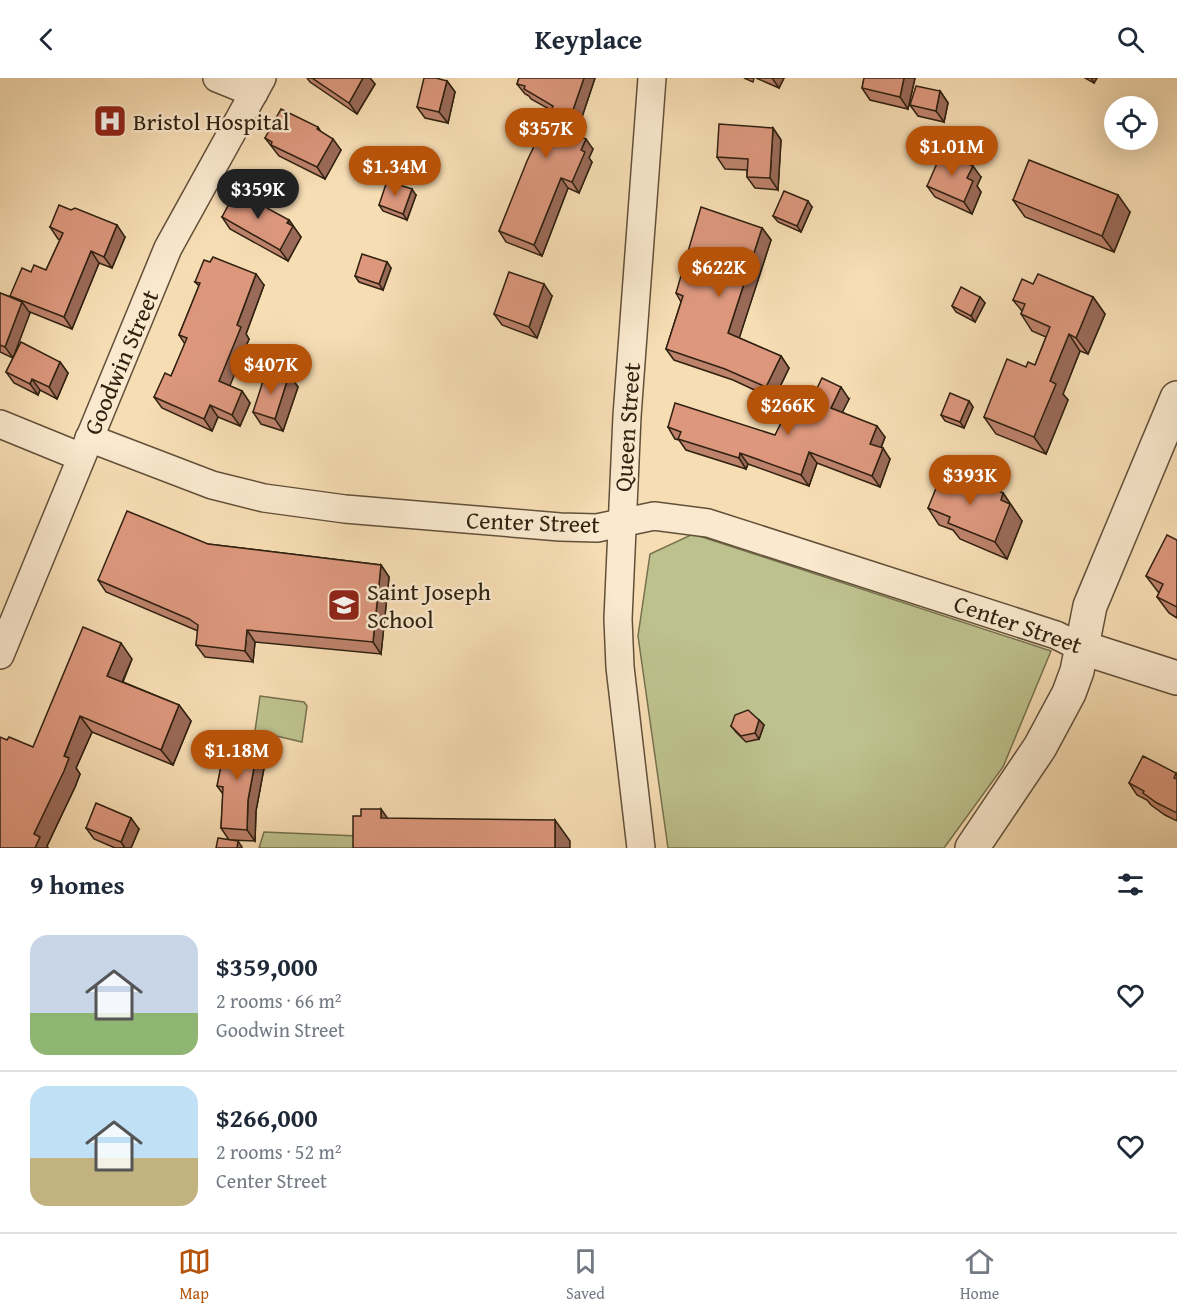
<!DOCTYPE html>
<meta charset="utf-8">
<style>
body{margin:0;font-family:"Gentium Book Plus",serif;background:#f6f6f7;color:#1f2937;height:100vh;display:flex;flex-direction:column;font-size:22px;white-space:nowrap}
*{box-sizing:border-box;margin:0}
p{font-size:20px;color:#747a83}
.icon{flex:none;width:33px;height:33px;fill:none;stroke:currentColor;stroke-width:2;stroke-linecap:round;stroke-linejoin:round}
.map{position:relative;height:770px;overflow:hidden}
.side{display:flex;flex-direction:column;background:#fff;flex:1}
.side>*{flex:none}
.buttons{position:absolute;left:1104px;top:18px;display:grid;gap:12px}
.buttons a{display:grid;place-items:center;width:54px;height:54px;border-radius:50%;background:#fff;box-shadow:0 6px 24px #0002;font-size:30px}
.price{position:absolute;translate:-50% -51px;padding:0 14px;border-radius:21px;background:#b45309;color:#fff;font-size:20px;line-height:39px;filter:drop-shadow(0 2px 3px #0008)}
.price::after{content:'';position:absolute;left:50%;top:36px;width:18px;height:14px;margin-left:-9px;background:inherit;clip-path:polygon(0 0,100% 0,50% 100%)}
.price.on{background:#222;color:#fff}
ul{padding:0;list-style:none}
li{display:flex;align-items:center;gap:18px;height:150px;padding:0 30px}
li+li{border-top:2px solid #e0e1e3}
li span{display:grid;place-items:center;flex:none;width:168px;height:120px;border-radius:18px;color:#555}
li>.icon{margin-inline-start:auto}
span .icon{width:72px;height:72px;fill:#fffc;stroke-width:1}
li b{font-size:26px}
h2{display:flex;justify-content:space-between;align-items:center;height:72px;padding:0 30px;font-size:26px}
header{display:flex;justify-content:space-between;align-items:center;height:78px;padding:0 30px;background:#fff;font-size:27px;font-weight:600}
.menu{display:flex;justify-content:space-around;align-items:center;height:84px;border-top:2px solid #e0e1e3;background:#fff;font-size:16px;color:#747a83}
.menu a{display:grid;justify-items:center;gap:3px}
.menu .on{color:#b45309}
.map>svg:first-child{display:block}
</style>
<header><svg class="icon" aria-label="back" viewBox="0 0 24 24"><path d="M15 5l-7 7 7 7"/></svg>Keyplace<svg class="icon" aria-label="search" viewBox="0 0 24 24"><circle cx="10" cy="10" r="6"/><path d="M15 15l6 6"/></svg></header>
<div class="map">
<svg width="1177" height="770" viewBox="0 0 1177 770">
<rect width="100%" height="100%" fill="#f7ddb4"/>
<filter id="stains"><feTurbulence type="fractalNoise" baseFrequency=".00333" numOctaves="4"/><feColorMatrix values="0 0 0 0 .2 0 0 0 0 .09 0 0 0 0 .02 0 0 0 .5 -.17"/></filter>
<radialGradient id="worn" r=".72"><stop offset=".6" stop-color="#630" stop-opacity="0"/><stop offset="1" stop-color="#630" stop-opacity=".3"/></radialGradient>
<g fill="#bdc18d" stroke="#76714e" stroke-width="1.5">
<path d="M693 456 1051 573 1003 689 944 770H668L638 558 650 476Z"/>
<path d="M260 618 304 624 307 628 302 664 255 653Z"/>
<path d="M264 754 358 758 357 770H259Z"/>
</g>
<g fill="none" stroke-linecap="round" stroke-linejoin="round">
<g stroke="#615039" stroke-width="30">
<g id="minor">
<path d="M217 0 254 15"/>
<path d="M0 346 81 379"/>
<path d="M89 360 212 407 264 420 345 431 560 449 597 450 654 438 708 445 1056 557 1080 569"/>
<path d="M0 577 168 170 262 0"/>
<path d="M641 770 620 589 618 541 627 338 652 0"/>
</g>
</g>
<g stroke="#615039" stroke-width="36">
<g id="tertiary">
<path d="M1080 569 1177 600"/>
<path d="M972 770 1040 669 1069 615 1077 593 1090 528 1177 320"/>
</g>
</g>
<use href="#minor" stroke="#fae9ce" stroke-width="27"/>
<use href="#tertiary" stroke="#fae9ce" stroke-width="33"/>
</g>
<g fill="#bd826c" stroke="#2f2110" stroke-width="1.5">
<path d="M307 0H370L375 6 357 36 310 4Z"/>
<path d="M519 0H595L576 57 593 71 589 80 592 84 579 115 568 110 542 178 506 164 499 153 551 32 531 21 529 18 525 16 517 6Z"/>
<path d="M744 0H754L753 4Z"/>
<path d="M756 0H784L779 10Z"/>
<path d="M864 0H915L908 31 870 22 862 10Z"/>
<path d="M1085 0H1097L1094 5Z"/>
<path d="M447 3 455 14 448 45 425 40 417 29Z"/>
<path d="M940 13 948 25 944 44 918 38 910 27Z"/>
<path d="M318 49 321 54 341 72 325 101 279 78 265 60Z"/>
<path d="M773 50 781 62 778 112 755 110 747 99V92L725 91 717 79Z"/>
<path d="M981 99 977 108 981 114 972 136 935 119 927 108Z"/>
<path d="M416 117 407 142 383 133 379 127Z"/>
<path d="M1013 122 1130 134 1114 174 1025 139Z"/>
<path d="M812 129 801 154 778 144 773 138Z"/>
<path d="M222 139 289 142 301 159 288 183 230 151Z"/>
<path d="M50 149 125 159 112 190 99 185 72 251 30 234 13 280 60 284 68 295 57 321 40 312 38 317 14 305 6 294 13 280 0 274V215L11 219 31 194 46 192 60 162 58 161Z"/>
<path d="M762 150 771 162 739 260 781 278 789 290 774 321 733 302 674 282 666 271 681 224 676 215Z"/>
<path d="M387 184 391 190 383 212 359 204 355 198Z"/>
<path d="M195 204 264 207 246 256 249 261 229 308 242 313 250 325 240 348 218 339 212 353 162 330 154 319 171 298 185 266 179 257 199 208Z"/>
<path d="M1033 206 1093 219 1105 236 1088 276 1080 273 1063 316 1068 322 1046 376 996 356 984 339 1035 287 1046 259 1032 253 1021 236 1022 233 1013 222Z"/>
<path d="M552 218 537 260 502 247 494 236Z"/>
<path d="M980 219 985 225 975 244 956 234 952 228Z"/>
<path d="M289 297 298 309 283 353 261 346 253 334Z"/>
<path d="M849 321 842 334 885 359 881 370 890 381 880 409 817 385 809 408 748 386 746 391 686 372 679 362 675 361 668 349 775 357Z"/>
<path d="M969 323 973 329 964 350 945 343 941 337Z"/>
<path d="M947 400 1003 415 1022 443 1007 481 960 461 953 452 939 447 928 430Z"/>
<path d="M1177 462V540L1169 535 1157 519 1159 515 1146 498Z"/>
<path d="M208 466 381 487 389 499 381 576 255 564 253 584 205 579 196 567 198 553 106 514 98 502Z"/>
<path d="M132 581 123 604 179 627 191 643 173 687 92 654 76 690 80 696 75 709 47 768 48 770H0L7 662 33 669Z"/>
<path d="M759 642 764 647 759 661 746 664 736 654 731 648Z"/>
<path d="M267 674 256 733 255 763 229 762 221 750 223 716 217 708Z"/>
<path d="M1176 695 1177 696V743L1165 737 1151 727 1147 722 1137 717 1129 705Z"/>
<path d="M86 750 139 751 131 770H115L94 761Z"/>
</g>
<g fill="#9a6a58" stroke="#2f2110" stroke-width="1.5">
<path d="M363 0H370L375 6 357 36 349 25Z"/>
<path d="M584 0H595L574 63 566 52Z"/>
<path d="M772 0H784L779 10Z"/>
<path d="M904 0H915L908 31 900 19Z"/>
<path d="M1091 0H1097L1094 5Z"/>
<path d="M447 3 455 14 448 45 439 34Z"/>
<path d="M940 13 948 25 944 44 936 33Z"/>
<path d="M773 50 781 62 778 112 770 100Z"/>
<path d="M333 61 341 72 325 101 317 89Z"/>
<path d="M586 61 593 71 589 80 592 84 579 115 572 104 581 72Z"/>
<path d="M973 88 981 99 977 108 981 114 972 136 964 124 967 100Z"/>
<path d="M561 100 568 110 542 178 534 167Z"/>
<path d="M412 111 416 117 407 142 403 136Z"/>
<path d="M1118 117 1130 134 1114 174 1102 158Z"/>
<path d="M808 123 812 129 801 154 797 148Z"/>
<path d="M289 142 301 159 288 183 280 172Z"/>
<path d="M117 147 125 159 112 190 104 179Z"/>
<path d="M762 150 771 162 737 267 728 255Z"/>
<path d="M91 173 99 185 72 251 64 239Z"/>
<path d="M387 184 391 190 383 212 379 206Z"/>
<path d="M256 196 264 207 246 256 249 261 227 315 219 303 237 247Z"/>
<path d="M544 206 552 218 537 260 529 249Z"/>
<path d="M980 219 985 225 975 244 971 238Z"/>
<path d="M1093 219 1105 236 1088 276 1076 260Z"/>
<path d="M22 224 30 235 13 280 5 269Z"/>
<path d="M1069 256 1080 273 1063 316 1068 322 1046 376 1034 359 1050 303Z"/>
<path d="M781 278 789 290 774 321 766 309Z"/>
<path d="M60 284 68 295 57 321 49 309Z"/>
<path d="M289 297 298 309 283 353 275 341Z"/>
<path d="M32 301 40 312 38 317 30 306Z"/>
<path d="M841 309 849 321 839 341 831 330Z"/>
<path d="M242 313 250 325 240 348 232 337Z"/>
<path d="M969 323 973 329 964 350 960 344Z"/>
<path d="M210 327 218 339 212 353 204 341Z"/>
<path d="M877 348 885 359 878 377 870 366Z"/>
<path d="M883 370 890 381 880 409 872 398Z"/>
<path d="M809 374 817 385 809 408 801 397Z"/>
<path d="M740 375 748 386 746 391 739 380Z"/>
<path d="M1003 415 1022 443 1007 481 995 464 1001 422Z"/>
<path d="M381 487 389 499 381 576 373 564Z"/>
<path d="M247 552 255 564 253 584 245 573Z"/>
<path d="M121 565 132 581 118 613 107 598Z"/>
<path d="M179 627 191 643 173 687 161 672Z"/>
<path d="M80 638 92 654 76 690 80 696 75 709 47 768 48 770H35L34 756Z"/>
<path d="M759 642 764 647 759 661 755 655Z"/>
<path d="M259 663 267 674 256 733 255 763 247 752 248 722Z"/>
<path d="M381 731 396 752 381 740Z"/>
<path d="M131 740 139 751 131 770H125L121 764Z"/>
<path d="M555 742 570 763V770H555Z"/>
<path d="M238 763 242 769V770H237Z"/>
</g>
<g fill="#dc977d" stroke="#2f2110" stroke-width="1.5">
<path d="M312 0H363L349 25Z"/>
<path d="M424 0H436L447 3 439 34 417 29Z"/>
<path d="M519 0H584L566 52 586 61 581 72 585 74 572 104 561 100 534 167 499 153 527 83 553 28 524 11 525 8 517 6Z"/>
<path d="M864 0H904L900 19 862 10Z"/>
<path d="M916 8 940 13 936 33 910 27Z"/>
<path d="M281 31 318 49 317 51 333 61 317 89 271 67 272 64 265 60Z"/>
<path d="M719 46 773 50 770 100 747 99 748 81 717 79Z"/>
<path d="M942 74 973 88 967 100 973 103 964 124 927 108Z"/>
<path d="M1029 82 1118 117 1102 158 1013 122Z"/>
<path d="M387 103 412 111 403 136 379 127Z"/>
<path d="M236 113 289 142 287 145 293 148 280 172 222 139Z"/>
<path d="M784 113 808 123 797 148 773 138Z"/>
<path d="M59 127 71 132 75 130 117 147 104 179 91 173 64 239 10 218 22 190 31 194 34 187 46 192 63 155 50 149Z"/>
<path d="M701 129 762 150 728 255 781 278 766 309 725 291 666 271 683 218 676 215Z"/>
<path d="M362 176 387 184 379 206 355 198Z"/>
<path d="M213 179 256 196 237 247 241 249 219 303 242 313 232 337 210 327 204 341 154 319 165 295 171 298 187 260 179 257 200 205 195 204 204 182 210 184Z"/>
<path d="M509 194 544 206 529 249 494 236Z"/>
<path d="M1038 196 1093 219 1076 260 1069 256 1050 303 1056 306 1034 359 984 339 1007 281 1026 289 1028 284 1035 287 1050 249 1021 236 1025 226 1013 222 1022 201 1033 206Z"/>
<path d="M961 209 980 219 971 238 952 228Z"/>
<path d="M0 215 22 224 5 269 0 267Z"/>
<path d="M21 264 60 284 49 309 32 301 30 306 6 294Z"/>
<path d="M265 297H289L275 341 253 334Z"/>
<path d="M822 300 841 309 831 330 877 348 870 366 883 370 872 398 809 374 801 397 740 375 739 380 678 361 681 354 668 349 675 325 775 357 786 335 802 341Z"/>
<path d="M950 315 969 323 960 344 941 337Z"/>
<path d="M950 393 1003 415 1001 422 1010 426 995 464 948 445 950 439 928 430 941 398 947 400Z"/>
<path d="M127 433 208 466 381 487 373 564 247 552 245 573 196 567 198 547 189 541 98 502Z"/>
<path d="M1167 457 1177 462V529L1157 519 1163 506 1146 498Z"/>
<path d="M83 549 121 565 107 598 179 627 161 672 80 638 64 678 69 680 64 693 34 756 40 759 35 770H0V659L7 662 9 659 33 669Z"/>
<path d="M748 632 759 642 755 655 741 658 731 648 735 637Z"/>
<path d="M227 657 259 663 248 722 247 752 221 750 223 709 217 708Z"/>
<path d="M1143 678 1176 695 1174 700 1177 701V735L1157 725 1143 715 1144 713 1129 705Z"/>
<path d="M96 725 131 740 121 764 86 750Z"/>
<path d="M361 731H381V740L555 742V770H353V738H361Z"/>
<path d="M218 760 238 763 237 770H216Z"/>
</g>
<defs>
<g id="hospital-square" transform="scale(1.725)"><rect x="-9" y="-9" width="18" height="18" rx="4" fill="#8f2418" stroke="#fae9ce"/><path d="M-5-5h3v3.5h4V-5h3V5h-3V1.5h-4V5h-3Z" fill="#fff"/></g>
<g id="school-square" transform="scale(1.725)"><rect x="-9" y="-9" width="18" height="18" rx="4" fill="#8f2418" stroke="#fae9ce"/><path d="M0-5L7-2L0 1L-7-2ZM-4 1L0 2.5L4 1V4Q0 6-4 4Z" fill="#fff"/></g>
</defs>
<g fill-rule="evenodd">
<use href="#hospital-square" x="110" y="43"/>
<use href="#school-square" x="344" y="527"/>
</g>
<g text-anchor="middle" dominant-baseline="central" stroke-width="5" stroke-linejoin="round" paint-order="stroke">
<g font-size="24" fill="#2f2110" stroke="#fae9ce" text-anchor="start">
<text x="133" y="43">Bristol Hospital</text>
<text x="367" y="513">Saint Joseph<tspan x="367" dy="28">School</tspan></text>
</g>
<g font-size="24" fill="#2f2110" stroke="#fae9ce">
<text transform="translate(121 284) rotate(-67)">Goodwin Street</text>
<text transform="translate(627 349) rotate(-86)">Queen Street</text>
<text transform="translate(533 444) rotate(2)">Center Street</text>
<text transform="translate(1018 546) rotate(19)">Center Street</text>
</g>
</g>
<rect width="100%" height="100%" filter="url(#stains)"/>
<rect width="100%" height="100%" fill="url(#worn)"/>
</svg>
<div class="buttons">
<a><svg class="icon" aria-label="locate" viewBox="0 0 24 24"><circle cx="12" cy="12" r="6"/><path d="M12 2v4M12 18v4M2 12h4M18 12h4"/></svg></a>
</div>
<b class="price" style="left:546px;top:81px">$357K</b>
<b class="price" style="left:952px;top:99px">$1.01M</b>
<b class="price" style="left:395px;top:119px">$1.34M</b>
<b class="price on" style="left:258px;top:142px">$359K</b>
<b class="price" style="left:719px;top:220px">$622K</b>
<b class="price" style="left:271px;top:317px">$407K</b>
<b class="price" style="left:788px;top:358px">$266K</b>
<b class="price" style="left:970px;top:428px">$393K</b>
<b class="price" style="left:237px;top:703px">$1.18M</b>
</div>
<section class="side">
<h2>9 homes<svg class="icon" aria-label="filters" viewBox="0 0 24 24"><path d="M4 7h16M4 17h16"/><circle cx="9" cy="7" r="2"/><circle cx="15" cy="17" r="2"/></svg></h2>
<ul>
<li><span style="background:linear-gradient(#c9d6e8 65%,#8fb573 0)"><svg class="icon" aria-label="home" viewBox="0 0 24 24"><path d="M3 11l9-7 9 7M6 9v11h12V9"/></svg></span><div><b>$359,000</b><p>2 rooms · 66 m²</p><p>Goodwin Street</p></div><svg class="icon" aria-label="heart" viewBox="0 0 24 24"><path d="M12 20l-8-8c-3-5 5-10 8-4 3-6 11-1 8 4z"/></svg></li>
<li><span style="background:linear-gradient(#bfe0f5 60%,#c2b280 0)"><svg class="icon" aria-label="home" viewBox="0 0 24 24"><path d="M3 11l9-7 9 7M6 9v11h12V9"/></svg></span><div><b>$266,000</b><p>2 rooms · 52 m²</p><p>Center Street</p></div><svg class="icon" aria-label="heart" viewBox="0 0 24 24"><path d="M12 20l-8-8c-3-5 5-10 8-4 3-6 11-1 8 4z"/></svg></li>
</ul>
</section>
<nav class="menu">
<a class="on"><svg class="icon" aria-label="map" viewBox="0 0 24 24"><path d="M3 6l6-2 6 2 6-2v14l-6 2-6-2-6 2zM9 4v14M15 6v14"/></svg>Map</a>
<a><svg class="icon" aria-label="saved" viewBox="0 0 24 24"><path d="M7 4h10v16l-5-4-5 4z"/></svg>Saved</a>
<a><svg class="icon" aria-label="home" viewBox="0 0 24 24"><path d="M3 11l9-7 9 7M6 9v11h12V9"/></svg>Home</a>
</nav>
